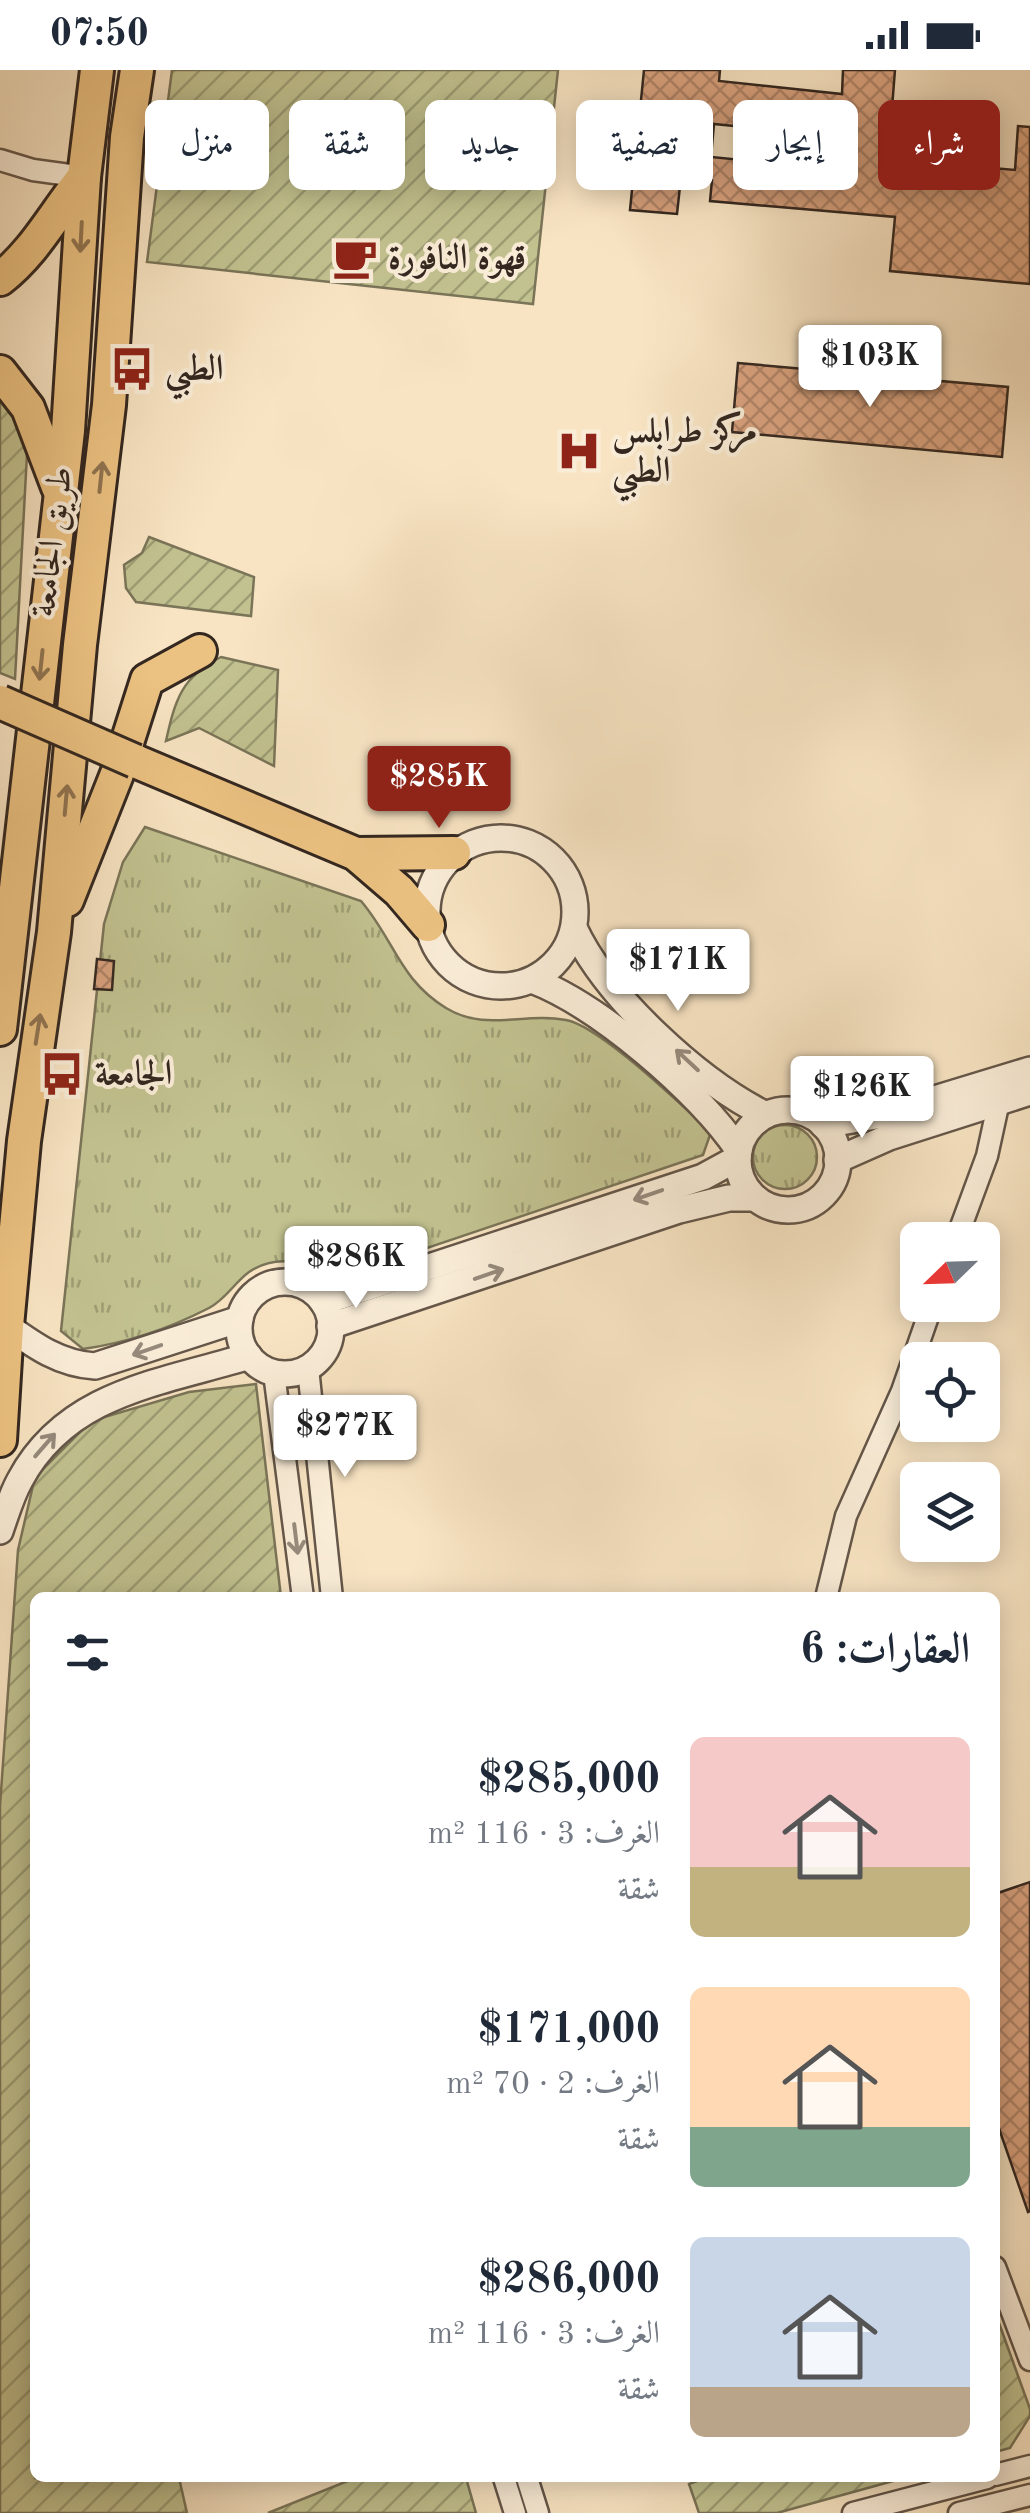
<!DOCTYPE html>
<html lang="ar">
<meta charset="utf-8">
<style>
body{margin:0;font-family:"Old Standard TT",Amiri,serif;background:#f2f2f3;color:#1f2937;direction:rtl;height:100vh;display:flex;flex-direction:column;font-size:38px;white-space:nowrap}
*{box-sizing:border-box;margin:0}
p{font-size:32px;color:#747a83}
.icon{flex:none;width:55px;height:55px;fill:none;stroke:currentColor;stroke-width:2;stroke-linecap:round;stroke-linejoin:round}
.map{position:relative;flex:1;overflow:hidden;direction:ltr}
.side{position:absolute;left:30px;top:1522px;width:970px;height:890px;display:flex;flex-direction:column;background:#fff;border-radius:15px;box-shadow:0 5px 25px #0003;direction:rtl}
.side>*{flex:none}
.hud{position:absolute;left:30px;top:30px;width:970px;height:90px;direction:rtl;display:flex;gap:20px}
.needle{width:65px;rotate:247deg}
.controls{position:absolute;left:900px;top:1152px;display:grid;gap:20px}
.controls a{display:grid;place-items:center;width:100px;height:100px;border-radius:15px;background:#fff;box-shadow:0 5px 25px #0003;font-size:50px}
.price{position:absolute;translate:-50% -85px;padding:0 22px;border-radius:10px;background:#fff;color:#222;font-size:32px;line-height:65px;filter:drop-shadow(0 2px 5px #0008)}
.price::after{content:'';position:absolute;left:50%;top:60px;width:30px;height:22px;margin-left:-15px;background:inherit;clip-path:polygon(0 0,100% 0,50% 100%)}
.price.selected{background:#8f2418;color:#fff}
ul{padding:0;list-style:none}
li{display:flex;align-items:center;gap:30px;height:250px;padding:0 30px}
li span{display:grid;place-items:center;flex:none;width:280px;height:200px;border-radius:15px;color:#555}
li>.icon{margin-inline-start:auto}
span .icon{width:120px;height:120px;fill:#fffc;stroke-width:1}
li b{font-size:42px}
h2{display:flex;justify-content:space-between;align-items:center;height:120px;padding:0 30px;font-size:42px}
.chip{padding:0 35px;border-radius:15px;background:#fff;box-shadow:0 5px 25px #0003;font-size:35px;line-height:90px}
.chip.selected{background:#8f2418;color:#fff}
.status{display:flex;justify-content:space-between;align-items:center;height:70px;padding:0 50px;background:#fff;direction:ltr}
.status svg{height:28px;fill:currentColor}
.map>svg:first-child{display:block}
</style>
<div class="status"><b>07:50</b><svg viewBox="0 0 49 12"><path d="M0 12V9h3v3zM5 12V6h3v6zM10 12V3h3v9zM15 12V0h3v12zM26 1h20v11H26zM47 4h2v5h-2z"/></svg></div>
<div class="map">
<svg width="1030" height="2443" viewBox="0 0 1030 2443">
<defs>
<pattern id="grass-tufts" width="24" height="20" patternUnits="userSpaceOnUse" patternTransform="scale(2.5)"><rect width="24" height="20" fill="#c2c290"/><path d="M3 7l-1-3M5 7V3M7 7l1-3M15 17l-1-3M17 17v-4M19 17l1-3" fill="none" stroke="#9e9e75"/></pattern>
<pattern id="garden-furrows" width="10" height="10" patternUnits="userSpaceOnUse" patternTransform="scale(2.5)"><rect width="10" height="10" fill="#c2c290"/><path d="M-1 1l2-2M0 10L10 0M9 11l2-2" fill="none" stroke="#9e9e75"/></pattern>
<pattern id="building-cross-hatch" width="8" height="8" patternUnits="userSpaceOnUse" patternTransform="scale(2.5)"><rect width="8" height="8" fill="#d9a27e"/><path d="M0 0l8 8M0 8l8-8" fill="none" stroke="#b18467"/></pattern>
</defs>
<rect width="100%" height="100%" fill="#f8e4c3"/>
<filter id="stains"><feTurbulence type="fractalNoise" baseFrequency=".002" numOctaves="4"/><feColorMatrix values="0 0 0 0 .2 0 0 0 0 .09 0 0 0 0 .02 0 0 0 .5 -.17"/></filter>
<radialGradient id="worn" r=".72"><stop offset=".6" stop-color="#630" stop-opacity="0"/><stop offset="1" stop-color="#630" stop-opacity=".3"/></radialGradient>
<g fill="url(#grass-tufts)" stroke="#7a7458" stroke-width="2.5">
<path d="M145 757 361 831C395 871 399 909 446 938 485 962 523 942 566 950 600 956 682 1036 711 1062L703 1085 338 1208C310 1193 278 1182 249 1202 234 1213 226 1229 209 1238 170 1258 126 1273 83 1279L61 1261 104 854 123 792Z"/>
<circle cx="785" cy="1087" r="32"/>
</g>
<g fill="url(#garden-furrows)" stroke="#7a7458" stroke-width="2.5">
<path d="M172 0H558L533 234 147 192Z"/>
<path d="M0 316 17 339 27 384 15 609 0 603Z"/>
<path d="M149 467 254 507 251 546 136 532 126 518 124 495 142 483Z"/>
<path d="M221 587 278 600 274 696 199 658 166 671C175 630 182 606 221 587Z"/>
<path d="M256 1314 281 1527 35 1528V2408H179L187 2443H0V1736L18 1480 35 1407 91 1351 189 1322Z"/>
<path d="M995 2242 1030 2339V2346L1010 2378 995 2382Z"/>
<path d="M355 2408H466L476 2443H268Z"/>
<path d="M705 2408H904L777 2443H699L689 2414Z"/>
</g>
<g fill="url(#building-cross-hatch)" stroke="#332720" stroke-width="2.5" fill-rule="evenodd">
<path d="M644 0H720L719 11 842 24 843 0H895L888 89 1015 100 1018 56 1030 57V214L890 201 895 147 710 131 712 110 681 107 677 144 630 140ZM714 54 834 66 831 99 711 87Z"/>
<path d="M738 293 1008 317 1002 387 732 362Z"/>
<path d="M97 889 114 891 112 920 94 919Z"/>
<path d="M1030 1812V2141L1028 2142 995 2047V1824Z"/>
</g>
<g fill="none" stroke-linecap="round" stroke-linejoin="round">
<g stroke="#645649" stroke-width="25">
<g id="minor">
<path d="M0 90 33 100 84 107"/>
<path d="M956 1170 987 1086 999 1031"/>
<path d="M308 1298 332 1528"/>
<path d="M274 1303 303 1528"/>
<path d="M826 1528 846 1446 902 1321 932 1235"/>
<path d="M995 2197 1030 2290"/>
<path d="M995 2405 1030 2396"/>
<path d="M504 2408 515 2443"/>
<path d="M527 2408 538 2443"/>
<path d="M853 2443 987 2408"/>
<path d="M959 2443 1030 2425"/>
</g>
</g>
<g stroke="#645649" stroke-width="30">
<g id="tertiary">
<circle cx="501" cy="842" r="74"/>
<path d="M574 858C606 927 698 1011 766 1045"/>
<path d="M532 910C598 935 699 1021 739 1081"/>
<circle cx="788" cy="1090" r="50"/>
<path d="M823 1055 882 1045 1030 1000"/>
<path d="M837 1090 889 1067 1030 1022"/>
<circle cx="285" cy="1258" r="46"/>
<path d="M323 1232 703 1107 738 1088"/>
<path d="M7 1256C35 1276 60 1294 95 1296L240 1249"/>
<path d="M330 1256 679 1140 729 1128H755"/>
<path d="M0 1461C6 1444 11 1426 20 1410 67 1322 161 1313 249 1286"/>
</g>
</g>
<g stroke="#332720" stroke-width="38">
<g id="trunk">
<path d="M0 209C36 181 55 142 84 107"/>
<path d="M0 302 28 338 58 417"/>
<path d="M135 691 356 784 399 821 428 855"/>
<path d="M356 784 454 783"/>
<path d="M67 830 117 704 147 610 200 581"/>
<path d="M0 959 68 361 84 107 97 0"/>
<path d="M0 1370 7 1256 24 1071 54 862 80 575 109 335 127 67 137 0"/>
</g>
</g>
<use href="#minor" stroke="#faedd8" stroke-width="20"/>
<use href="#tertiary" stroke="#faedd8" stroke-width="25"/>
<use href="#trunk" stroke="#ecc282" stroke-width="32"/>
<g stroke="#332720" stroke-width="38" stroke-linecap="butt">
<path id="trunk-bridge" d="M0 632 135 691"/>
</g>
<use href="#trunk-bridge" stroke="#ecc282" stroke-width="32"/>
</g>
<defs><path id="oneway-shaft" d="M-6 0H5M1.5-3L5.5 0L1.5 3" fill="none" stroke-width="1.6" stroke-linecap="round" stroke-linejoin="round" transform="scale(2.5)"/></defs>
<g stroke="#907451">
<use href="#oneway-shaft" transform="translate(81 167) rotate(93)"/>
<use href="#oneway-shaft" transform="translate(101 407) rotate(-84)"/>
<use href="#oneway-shaft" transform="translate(41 595) rotate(96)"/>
<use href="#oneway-shaft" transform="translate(66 730) rotate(-85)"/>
<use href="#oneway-shaft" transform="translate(38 959) rotate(-81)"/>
</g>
<g stroke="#968a7c">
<use href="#oneway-shaft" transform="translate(687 990) rotate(-137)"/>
<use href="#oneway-shaft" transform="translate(648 1125) rotate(161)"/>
<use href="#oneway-shaft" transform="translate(489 1204) rotate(-19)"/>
<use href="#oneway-shaft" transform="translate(147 1280) rotate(161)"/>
<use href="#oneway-shaft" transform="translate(45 1375) rotate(-49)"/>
<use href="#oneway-shaft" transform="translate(296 1469) rotate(83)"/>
</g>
<defs>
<g id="cafe-bare" transform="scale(3.45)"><path d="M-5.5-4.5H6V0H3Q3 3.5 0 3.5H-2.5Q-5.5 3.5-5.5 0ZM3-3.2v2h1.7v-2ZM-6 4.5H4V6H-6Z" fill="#8f2418" stroke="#faedd8" stroke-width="2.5" paint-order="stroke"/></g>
<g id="bus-bare" transform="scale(3.45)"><path d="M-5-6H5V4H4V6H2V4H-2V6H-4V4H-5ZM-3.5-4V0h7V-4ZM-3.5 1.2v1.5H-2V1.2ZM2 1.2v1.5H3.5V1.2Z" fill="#8f2418" stroke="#faedd8" stroke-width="2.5" paint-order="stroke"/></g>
<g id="hospital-bare" transform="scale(3.45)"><path d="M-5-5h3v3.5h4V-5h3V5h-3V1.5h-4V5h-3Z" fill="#8f2418" stroke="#faedd8" stroke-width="2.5" paint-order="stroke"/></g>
</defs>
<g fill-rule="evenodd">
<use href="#cafe-bare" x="355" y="188"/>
<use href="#bus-bare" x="132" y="299"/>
<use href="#hospital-bare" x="579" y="381"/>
<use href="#bus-bare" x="62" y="1004"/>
</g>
<g text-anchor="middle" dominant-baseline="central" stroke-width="8" stroke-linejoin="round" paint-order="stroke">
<g font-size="35" font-weight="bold" fill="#332720" stroke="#faedd8" text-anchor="start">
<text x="388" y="188">قهوة النافورة</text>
<text x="165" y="299">الطبي</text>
<text x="612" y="361">مركز طرابلس<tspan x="612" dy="40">الطبي</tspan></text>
<text x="95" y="1004">الجامعة</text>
</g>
<g font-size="35" fill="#332720" stroke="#faedd8">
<text transform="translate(53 472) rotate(-83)">طريق الجامعة</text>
</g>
</g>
<rect width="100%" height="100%" filter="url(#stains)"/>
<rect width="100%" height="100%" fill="url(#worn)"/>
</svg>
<div class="controls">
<a><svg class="needle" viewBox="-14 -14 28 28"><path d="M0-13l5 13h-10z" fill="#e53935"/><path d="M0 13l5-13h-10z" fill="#747a83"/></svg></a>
<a><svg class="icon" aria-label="locate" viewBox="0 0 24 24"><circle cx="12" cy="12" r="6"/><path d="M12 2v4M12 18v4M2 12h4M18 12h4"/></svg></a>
<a><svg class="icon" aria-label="layers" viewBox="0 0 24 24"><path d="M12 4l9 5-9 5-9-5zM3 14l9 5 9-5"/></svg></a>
</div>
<b class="price" style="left:870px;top:340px">$103K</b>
<b class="price selected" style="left:439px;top:761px">$285K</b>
<b class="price" style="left:678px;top:944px">$171K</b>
<b class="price" style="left:862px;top:1071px">$126K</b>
<b class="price" style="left:356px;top:1241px">$286K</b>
<b class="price" style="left:345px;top:1410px">$277K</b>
<div class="hud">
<a class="chip selected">شراء</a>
<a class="chip">إيجار</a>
<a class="chip">تصفية</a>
<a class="chip">جديد</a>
<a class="chip">شقة</a>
<a class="chip">منزل</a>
</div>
<section class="side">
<h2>العقارات: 6<svg class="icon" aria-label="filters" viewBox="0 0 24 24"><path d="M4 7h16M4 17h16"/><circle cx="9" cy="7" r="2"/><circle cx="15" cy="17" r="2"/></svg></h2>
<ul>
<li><span style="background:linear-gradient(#f6c9c9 65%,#c2b280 0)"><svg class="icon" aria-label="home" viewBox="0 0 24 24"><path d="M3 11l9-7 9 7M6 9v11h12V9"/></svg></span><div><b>$285,000</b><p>الغرف: 3 · 116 m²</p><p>شقة</p></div></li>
<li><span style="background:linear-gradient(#ffd9b3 70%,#7fa58c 0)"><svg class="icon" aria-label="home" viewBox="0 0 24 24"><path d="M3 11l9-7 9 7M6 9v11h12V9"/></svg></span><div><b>$171,000</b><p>الغرف: 2 · 70 m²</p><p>شقة</p></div></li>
<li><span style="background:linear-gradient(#c9d6e8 75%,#b9a48a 0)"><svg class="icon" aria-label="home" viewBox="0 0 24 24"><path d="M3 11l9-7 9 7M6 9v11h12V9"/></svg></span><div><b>$286,000</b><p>الغرف: 3 · 116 m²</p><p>شقة</p></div></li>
</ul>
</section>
</div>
